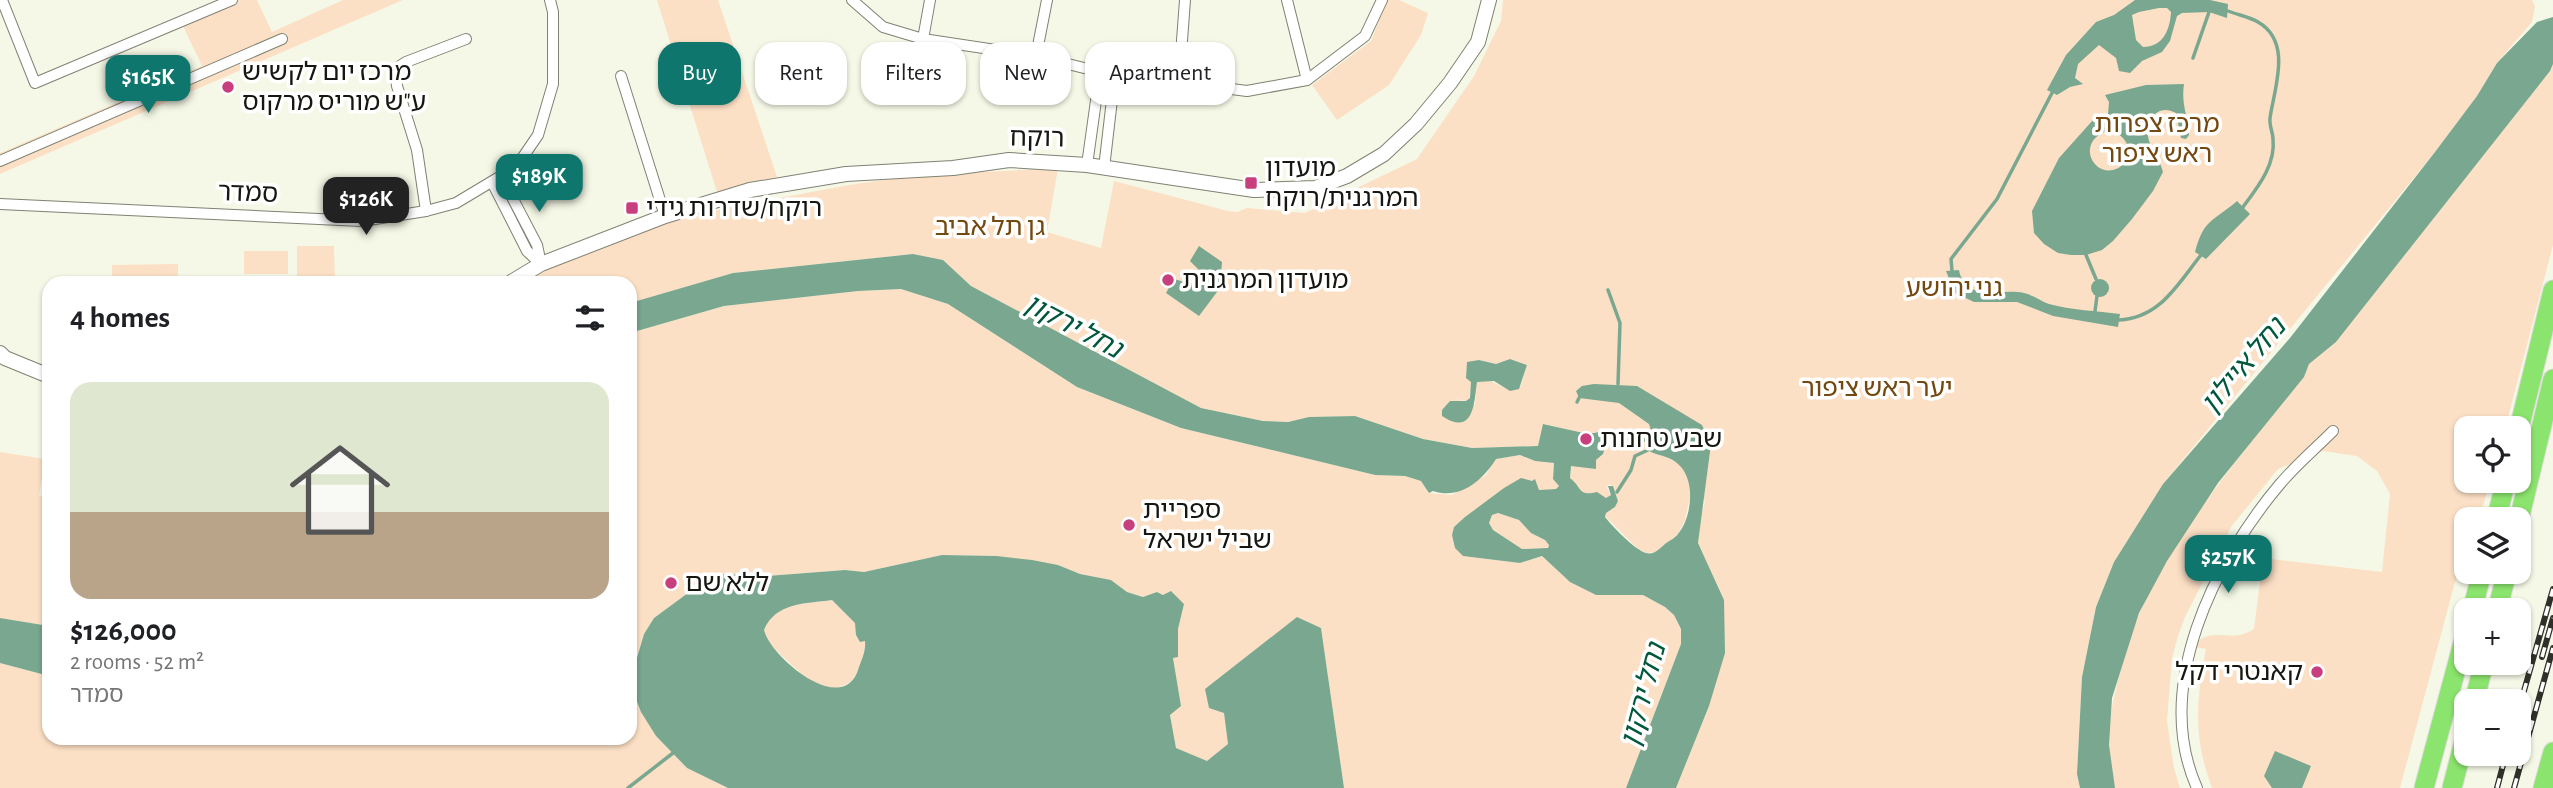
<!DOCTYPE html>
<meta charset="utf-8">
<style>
body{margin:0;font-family:"Alegreya Sans","Noto Sans Hebrew",sans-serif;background:#f6f6f6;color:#202124;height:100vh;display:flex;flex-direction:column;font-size:26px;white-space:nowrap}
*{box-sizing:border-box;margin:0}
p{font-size:23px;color:#757577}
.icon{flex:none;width:38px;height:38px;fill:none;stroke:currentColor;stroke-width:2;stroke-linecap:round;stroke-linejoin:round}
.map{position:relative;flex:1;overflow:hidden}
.details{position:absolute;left:42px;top:276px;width:595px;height:469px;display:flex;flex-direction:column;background:#fff;border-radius:21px;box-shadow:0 2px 5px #0004}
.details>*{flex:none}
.banner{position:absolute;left:658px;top:42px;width:665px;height:63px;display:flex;gap:14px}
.controls{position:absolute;left:2454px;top:416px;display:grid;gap:14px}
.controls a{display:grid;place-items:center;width:77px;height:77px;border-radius:14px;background:#fff;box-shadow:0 2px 5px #0004;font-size:35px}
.price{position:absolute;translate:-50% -60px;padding:0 16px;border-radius:14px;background:#0f766e;color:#fff;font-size:23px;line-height:46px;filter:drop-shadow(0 2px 4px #0008)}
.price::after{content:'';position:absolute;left:50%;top:42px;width:21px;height:16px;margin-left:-10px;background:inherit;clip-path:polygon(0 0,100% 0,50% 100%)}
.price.active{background:#222;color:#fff}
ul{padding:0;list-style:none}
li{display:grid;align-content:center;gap:14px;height:371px;padding:0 28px}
li span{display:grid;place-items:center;height:217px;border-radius:21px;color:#555}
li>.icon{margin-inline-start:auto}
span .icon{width:126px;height:126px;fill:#fffc;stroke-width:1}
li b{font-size:30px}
h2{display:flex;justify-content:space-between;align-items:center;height:84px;padding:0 28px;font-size:30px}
.pill{padding:0 24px;border-radius:21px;background:#fff;box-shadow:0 2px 5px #0004;font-size:24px;line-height:63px}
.pill.active{background:#0f766e;color:#fff}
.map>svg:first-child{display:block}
</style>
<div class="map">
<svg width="2553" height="788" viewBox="0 0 2553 788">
<rect width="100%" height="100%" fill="#f5f8e6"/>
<g fill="#fce0c5" fill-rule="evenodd">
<path d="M239 0H257L272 32 343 0H403L0 174V153L202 66 182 24Z"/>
<path d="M657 0H718L777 177 717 192Z"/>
<path d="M1387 0H1399L1428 13 1421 35 1389 85 1337 120 1312 85 1371 41Z"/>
<path d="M1503 0H2532L2535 6 2532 22 2497 63 2477 96 2435 152 2163 484 2114 562 2096 607 2082 677 2077 774 2080 788H1676L1709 706 1724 600 1698 543 1700 520 1705 501 1689 480 1690 497 1685 520 1678 534 1657 552 1646 553 1638 549 1605 516 1606 513 1615 507 1618 501 1613 486 1609 484 1607 488 1611 495 1606 498 1594 493 1589 495 1582 492 1570 478 1571 466 1596 460 1603 454 1604 431 1588 434 1544 424 1538 446 1472 448 1423 439 1355 416 1309 417 1288 422 1263 421 1201 408 971 286 943 260 913 254 733 273 630 303V284H524L560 262 667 223 725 208 849 185 951 170 983 172 1058 168 1047 232 1101 248 1114 181 1228 211 1237 212 1247 208 1305 213 1417 159 1474 76 1501 21ZM1510 359 1527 365 1521 386 1505 388 1489 380 1477 382 1475 405 1455 399 1466 401 1470 398 1471 382 1479 360 1496 364Z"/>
<path d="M2553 64V245L2505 429H2466V481H2490L2479 520H2466V558L2455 582 2400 788H2212C2193 737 2196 702 2206 649L2195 647 2198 641C2217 627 2231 644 2254 629L2263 558 2382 572 2390 494 2377 471 2357 456 2323 451 2278 469 2231 527 2185 617 2178 636 2172 658 2167 721 2174 768 2180 788H2115C2102 747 2111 702 2123 663 2129 646 2133 628 2140 612 2180 525 2244 451 2304 377L2309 364 2336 342 2550 71Z"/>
<path d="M297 246H334L335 283H297Z"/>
<rect x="244" y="251" width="44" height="23"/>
<path d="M178 264V283H112V265Z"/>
<path d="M901 289 948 304 1077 387 1181 428 1375 475 1405 476 1421 481 1429 493 1452 495 1486 475 1495 459 1520 455 1535 461 1554 463 1553 476 1559 486 1556 489 1539 490 1532 481 1473 511 1454 527 1463 556 1520 563 1542 556 1570 582 1596 595H1643L1665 607 1674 615 1681 630V644L1626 788H1344L1321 628 1297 617 1224 712 1228 744 1208 762 1176 748 1170 714 1181 705 1173 658 1178 657V629L1184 604 1157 592 1144 597 1127 592 1111 580 1080 574 1058 565 997 556 942 555 864 572 845 570 767 576 721 574 692 590 654 618 644 634 631 678 656 736 687 768 728 788H0V663L49 676V738H630V333L724 306 858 291Z"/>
<path d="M0 452 45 459 39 496 49 498V626L0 618Z"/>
<path d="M1498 513 1519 520 1531 533 1545 540 1549 545 1547 548 1522 549 1493 530 1489 523 1492 515Z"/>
<path d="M832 600 856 623V635L865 640C866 650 862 658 860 667 857 674 854 680 847 684 821 698 800 672 782 656 773 647 767 643 764 630 776 602 805 604 832 600Z"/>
</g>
<g fill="#79a78f" fill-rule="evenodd">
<path d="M2135 0H2210L2228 4 2227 18 2209 12 2182 13 2177 16 2170 41 2162 52 2142 61 2130 73 2119 71 2116 58 2099 45 2078 64 2075 78 2083 84 2070 87 2057 95 2047 90 2066 55 2096 22 2114 15ZM2159 8H2167L2171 12C2170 30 2163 47 2143 47L2136 40 2132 15 2139 12Z"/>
<path d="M2553 17V64L2550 71 2336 342 2309 364 2304 377 2218 483 2167 561 2139 613 2112 698 2109 745 2115 788H2080L2077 774 2082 677 2096 607 2114 562 2163 484 2290 338 2435 152 2477 96 2497 63 2537 22Z"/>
<path d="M2184 84C2181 105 2188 115 2189 135L2186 139 2181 138 2176 113C2165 107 2158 110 2149 119 2143 145 2157 149 2163 172L2153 191 2132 219 2113 241 2102 250 2086 255H2071L2058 253 2044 244 2034 233 2032 211 2059 158 2093 120H2100L2108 114 2109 102 2105 95 2146 85ZM2104 132C2117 131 2125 136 2129 149L2126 162C2101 188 2072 147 2104 132Z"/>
<path d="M2237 201 2250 214 2206 259 2195 252C2204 218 2213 222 2237 201Z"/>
<path d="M1199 246 1222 262 1220 288 1199 316 1166 293 1174 279 1188 283 1199 282 1204 275 1190 261Z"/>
<path d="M913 254 943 260 971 286 1201 408 1263 421 1288 422 1309 417 1355 416 1423 439 1472 448 1538 446 1543 424 1588 434 1605 431 1606 444 1603 454 1596 460V469L1571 466 1570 478C1582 487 1578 497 1597 492L1606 498 1611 495 1608 486H1613L1618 501 1615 507 1606 513 1605 517C1612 526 1635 550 1646 553 1655 555 1659 549 1665 544 1669 541 1675 538 1678 534 1692 517 1695 483 1681 467 1670 454 1657 457 1648 450L1652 433 1649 424 1619 403 1579 398 1576 391 1582 386 1594 384 1637 386 1702 425 1711 444 1698 543 1724 600 1725 653 1709 706 1676 788H1626L1681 644V629L1674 615 1665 607 1643 595H1596L1570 582 1542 556 1520 563 1463 556 1455 548 1452 535 1454 527 1465 517 1504 488 1521 478 1532 481 1535 479 1539 490 1556 489 1559 486 1553 479 1554 463 1535 461 1520 455 1496 459C1482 481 1460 500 1433 491L1429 493 1421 481 1405 476 1375 475 1181 428 1077 387 948 304 901 289 858 291 724 306 630 333V303L733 273ZM1498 513 1519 520 1531 533 1545 540 1549 545 1548 548 1522 549 1493 530 1489 523 1492 515Z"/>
<path d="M1959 270C1965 303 2001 288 2024 293 2033 295 2040 301 2049 304 2071 310 2097 311 2120 314L2118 327 2053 316 2017 302H1974L1955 293 1946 271Z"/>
<circle cx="2100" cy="288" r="9"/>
<path d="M1510 359 1527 365 1519 389 1510 391 1494 381 1477 382C1474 403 1474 437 1442 416V410L1450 401H1466L1470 398 1471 382 1466 378 1467 362 1479 360 1496 364Z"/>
<path d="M942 555 997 556 1032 560 1058 565 1080 574 1111 580 1127 592 1143 597 1157 592 1163 595 1171 591 1184 604 1178 629V657L1173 658 1181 706 1170 715 1176 748 1207 761 1228 744 1224 713 1209 708 1205 689 1297 617 1321 628 1344 788H728L687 768 656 736 641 712 633 691 631 678 644 634 654 618 692 590 721 574 767 576 845 570 864 572ZM832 600 855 623 856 635 860 642 865 641C866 650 862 659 859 667 845 720 770 657 764 630 776 602 805 604 832 600Z"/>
<path d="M0 618 49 626V676L0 663Z"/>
<path d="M2275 751 2311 766 2302 788H2272L2264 776Z"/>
</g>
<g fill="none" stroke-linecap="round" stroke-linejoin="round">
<g stroke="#79a78f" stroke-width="3.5">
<path d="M2228 11C2238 15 2250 17 2258 22 2293 42 2274 89 2270 118 2269 126 2273 132 2273 139 2276 165 2257 188 2243 207"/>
<path d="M2193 58 2209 12"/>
<path d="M2086 255 2096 279"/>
<path d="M1952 271 1951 259 1997 199 2052 93"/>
<path d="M1608 290 1620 323 1618 384"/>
<path d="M2095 311 2097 296"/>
<path d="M2119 320C2160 318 2177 285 2201 255"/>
<path d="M1577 402 1579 398"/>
<path d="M1639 439 1650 441"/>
<path d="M1617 492 1631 470 1635 456 1648 450"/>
<path d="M628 788 673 753"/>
</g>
<g stroke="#7f8273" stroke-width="12">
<g id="minor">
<path d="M2 0 35 83 232 0"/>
<path d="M852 0 883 27 923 39 1036 56 1100 72 1247 91 1307 80 1365 36 1382 0"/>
<path d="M1287 0 1307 80"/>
<path d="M923 39 930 0"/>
<path d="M1036 56 1047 0"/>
<path d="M621 76 665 216"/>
<path d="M1179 81 1185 0"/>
<path d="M0 161 282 39"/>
<path d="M1087 165 1100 72"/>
<path d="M1104 168 1115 74"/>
<path d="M501 176 537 245 541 264"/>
<path d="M492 182 527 251 541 264"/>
<path d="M0 204 362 221 426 211 456 203 501 176 523 157 538 135 553 84V12L550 0"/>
<path d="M426 211 417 150 397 86 395 69 406 62 466 39"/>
<path d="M2197 788C2152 687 2214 562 2280 484 2296 465 2315 449 2333 431"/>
</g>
</g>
<g stroke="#7f8273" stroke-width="16">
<g id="tertiary">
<path d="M508 284 541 264 665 216 750 190 846 174 953 168 1009 160 1087 165 1254 190 1315 188 1347 176 1384 154 1416 124 1450 83 1478 42 1489 0"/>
<path d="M0 353 5 358 49 376"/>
</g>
</g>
<g stroke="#dadad9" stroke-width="21">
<g id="motorway">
<path d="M2518 433 2553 290"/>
<path d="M2496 520 2506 481"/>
<path d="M2518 524 2553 379"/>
<path d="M2472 611 2482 572"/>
<path d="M2497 611 2507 572"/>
<path d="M2474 702 2484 663"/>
<path d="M2424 788 2466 632"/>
<path d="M2452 788 2466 734"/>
<path d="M2543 788 2553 752"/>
</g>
</g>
<use href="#minor" stroke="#fff" stroke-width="10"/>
<use href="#tertiary" stroke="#fff" stroke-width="14"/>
<use href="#motorway" stroke="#8be46d" stroke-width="19"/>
<g stroke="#2f3029" stroke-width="6">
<g id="rail">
<path d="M2542 657 2553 618"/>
<path d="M2518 712 2553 589"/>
<path d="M2497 788 2506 754"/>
<path d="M2514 788 2553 648"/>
</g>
</g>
<use href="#rail" stroke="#fff" stroke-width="3.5" stroke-dasharray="10" stroke-linecap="butt"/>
</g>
<g fill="#c73f7d" stroke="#fff" stroke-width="2.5">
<circle cx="228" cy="87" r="7"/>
<rect x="1244" y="176" width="14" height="14" rx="3.5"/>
<rect x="625" y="201" width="14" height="14" rx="3.5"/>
<circle cx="1168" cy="280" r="7"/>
<circle cx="1586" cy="439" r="7"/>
<circle cx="1129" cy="525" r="7"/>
<circle cx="671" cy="583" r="7"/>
<circle cx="2317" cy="672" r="7"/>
</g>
<g text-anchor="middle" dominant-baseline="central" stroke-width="7" stroke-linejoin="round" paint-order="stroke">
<g font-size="26" fill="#161711" stroke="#fff" text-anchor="start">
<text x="242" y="72">מרכז יום לקשיש<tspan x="242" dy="30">ע"ש מוריס מרקוס</tspan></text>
<text x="1265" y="168">מועדון<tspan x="1265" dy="30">המרגנית/רוקח</tspan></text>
<text x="646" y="208">רוקח/שדרות גידי</text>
<text x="1182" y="280">מועדון המרגנית</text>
<text x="1600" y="439">שבע טחנות</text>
<text x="1143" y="510">ספריית<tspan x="1143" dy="30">שביל ישראל</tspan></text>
<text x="685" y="583">ללא שם</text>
<text x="2303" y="672" text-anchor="end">קאנטרי דקל</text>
</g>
<g font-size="26" fill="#744910" stroke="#fff">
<text x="2157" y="124">מרכז צפרות<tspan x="2157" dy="30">ראש ציפור</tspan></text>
<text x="990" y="227">גן תל אביב</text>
<text x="1954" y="288">גני יהושע</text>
<text x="1877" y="388">יער ראש ציפור</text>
</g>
<g font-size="26" fill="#161711" stroke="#fff">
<text transform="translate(1037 138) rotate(1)">רוקח</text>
<text transform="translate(248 193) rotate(2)">סמדר</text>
</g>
<g font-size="28" font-style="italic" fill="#00583a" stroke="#fff">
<text transform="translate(1073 327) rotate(28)">נחל ירקון</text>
<text transform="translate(2244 366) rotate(-50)">נחל איילון</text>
<text transform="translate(1644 695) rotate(-75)">נחל ירקון</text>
</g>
</g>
</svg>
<div class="controls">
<a><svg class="icon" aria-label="locate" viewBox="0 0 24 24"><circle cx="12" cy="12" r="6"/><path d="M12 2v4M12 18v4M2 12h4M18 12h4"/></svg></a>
<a><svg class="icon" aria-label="layers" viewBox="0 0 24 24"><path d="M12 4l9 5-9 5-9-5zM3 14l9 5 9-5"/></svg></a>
<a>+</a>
<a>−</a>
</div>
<b class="price" style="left:148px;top:115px">$165K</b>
<b class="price" style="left:539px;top:214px">$189K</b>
<b class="price active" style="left:366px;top:237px">$126K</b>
<b class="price" style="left:2228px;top:595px">$257K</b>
<div class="banner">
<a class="pill active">Buy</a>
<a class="pill">Rent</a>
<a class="pill">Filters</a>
<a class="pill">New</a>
<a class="pill">Apartment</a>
</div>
<section class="details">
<h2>4 homes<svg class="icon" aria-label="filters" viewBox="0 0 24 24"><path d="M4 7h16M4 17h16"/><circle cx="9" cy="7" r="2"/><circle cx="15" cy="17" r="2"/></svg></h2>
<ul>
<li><span style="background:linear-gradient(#dfe7d0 60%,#b9a48a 0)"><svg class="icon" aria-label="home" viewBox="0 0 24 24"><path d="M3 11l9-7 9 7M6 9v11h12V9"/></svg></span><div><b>$126,000</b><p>2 rooms · 52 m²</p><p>סמדר</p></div></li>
</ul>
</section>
</div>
